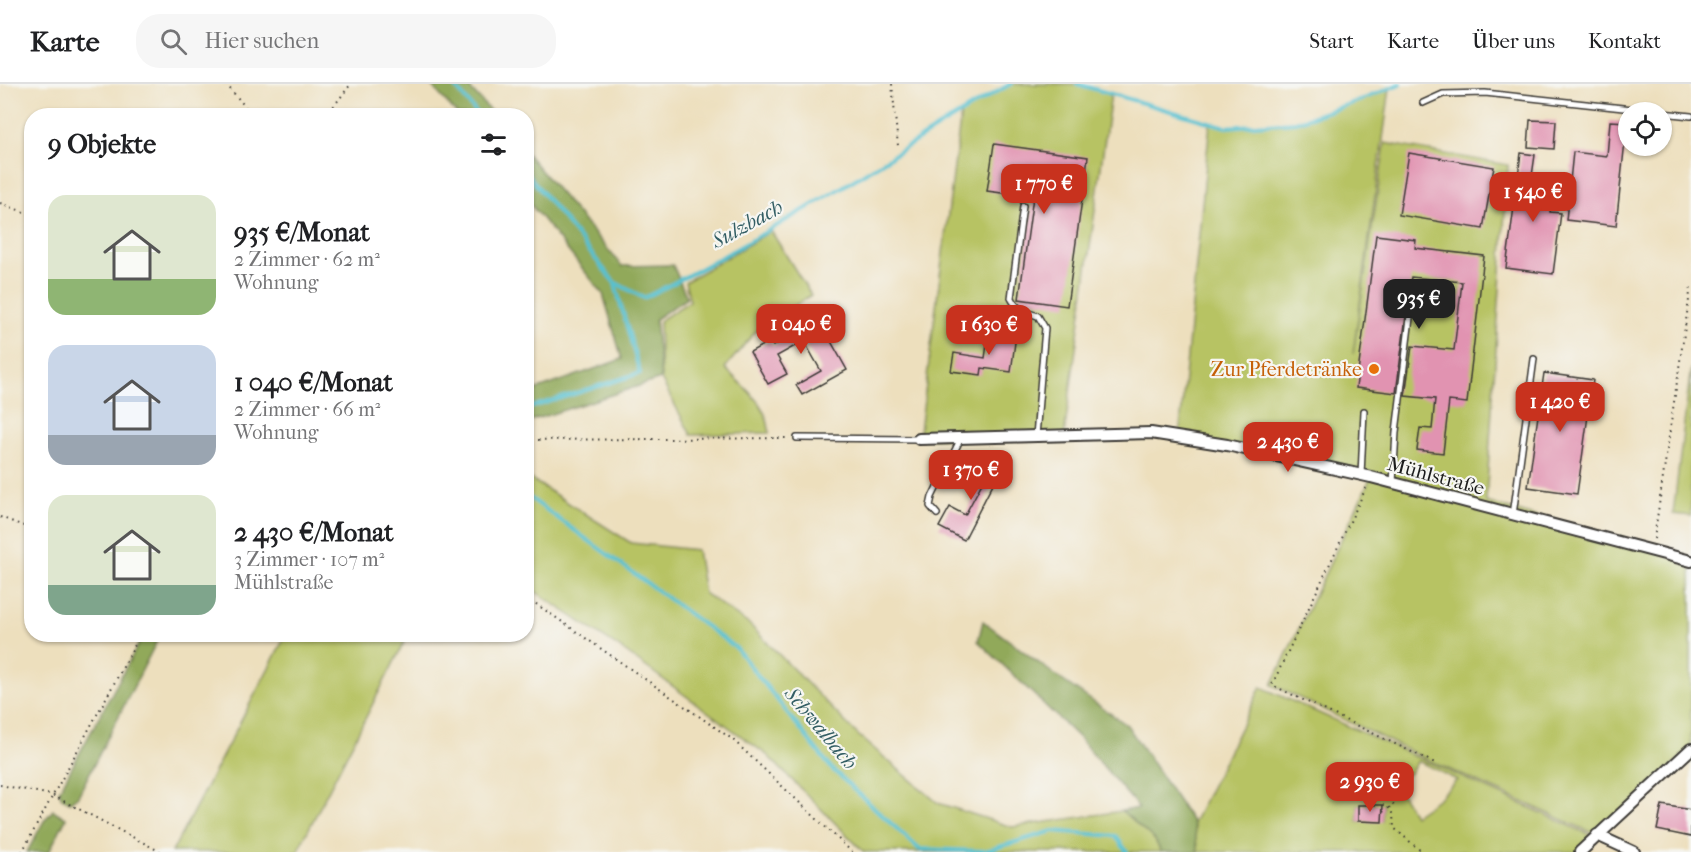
<!DOCTYPE html>
<html lang="de">
<meta charset="utf-8">
<style>
body{margin:0;font-family:"IM FELL French Canon",serif;background:#f6f6f6;color:#202124;height:100vh;display:flex;flex-direction:column;font-size:22px;white-space:nowrap}
*{box-sizing:border-box;margin:0}
p{font-size:20px;color:#757577}
.icon{flex:none;width:33px;height:33px;fill:none;stroke:currentColor;stroke-width:2;stroke-linecap:round;stroke-linejoin:round}
.map{position:relative;flex:1;overflow:hidden}
.drawer{position:absolute;left:24px;top:24px;width:510px;height:534px;display:flex;flex-direction:column;background:#fff;border-radius:24px;box-shadow:0 2px 4px #0004}
.drawer>*{flex:none}
.buttons{position:absolute;left:1618px;top:18px;display:grid;gap:12px}
.buttons a{display:grid;place-items:center;width:54px;height:54px;border-radius:50%;background:#fff;box-shadow:0 2px 4px #0004;font-size:30px}
.price{position:absolute;translate:-50% -51px;padding:0 14px;border-radius:12px;background:#c8321e;color:#fff;font-size:20px;line-height:39px;filter:drop-shadow(0 2px 3px #0008)}
.price::after{content:'';position:absolute;left:50%;top:36px;width:18px;height:14px;margin-left:-9px;background:inherit;clip-path:polygon(0 0,100% 0,50% 100%)}
.price.active{background:#222;color:#fff}
ul{padding:0;list-style:none}
li{display:flex;align-items:center;gap:18px;height:150px;padding:0 24px}
li span{display:grid;place-items:center;flex:none;width:168px;height:120px;border-radius:18px;color:#555}
li>.icon{margin-inline-start:auto}
span .icon{width:72px;height:72px;fill:#fffc;stroke-width:1}
li b{font-size:26px}
h2{display:flex;justify-content:space-between;align-items:center;height:72px;padding:0 24px;font-size:26px}
header{display:flex;align-items:center;gap:36px;box-sizing:border-box;height:84px;padding:0 30px;background:#fff;border-bottom:2px solid #e0e0e0}
header strong{font-size:28px}
nav{display:flex;gap:33px;margin-inline-start:auto;font-size:21px}
.search{width:420px;height:54px;background:#f6f6f6;display:flex;align-items:center;gap:15px;box-sizing:border-box;padding:0 21px;border-radius:24px;color:#757577;font-size:22px}
.map>svg:first-child{display:block}
</style>
<header>
<strong>Karte</strong>
<div class="search"><svg class="icon" aria-label="search" viewBox="0 0 24 24"><circle cx="10" cy="10" r="6"/><path d="M15 15l6 6"/></svg>Hier suchen</div>
<nav><a>Start</a><a>Karte</a><a>Über uns</a><a>Kontakt</a></nav>
</header>
<div class="map">
<svg width="1691" height="768" viewBox="0 0 1691 768">
<rect width="100%" height="100%" fill="#f6f6f2"/>
<filter id="ink" filterUnits="userSpaceOnUse"><feTurbulence type="fractalNoise" baseFrequency=".0167" numOctaves="2"/><feDisplacementMap in="SourceGraphic" scale="12" xChannelSelector="R" yChannelSelector="G"/><feConvolveMatrix kernelMatrix="1 2 1 2 8 2 1 2 1" color-interpolation-filters="sRGB"/></filter>
<filter id="wash" filterUnits="userSpaceOnUse"><feTurbulence type="fractalNoise" baseFrequency=".008" numOctaves="4" result="noise"/><feDisplacementMap in="SourceGraphic" scale="24" xChannelSelector="R" yChannelSelector="G"/><feGaussianBlur stdDeviation="1.35" result="paint"/><feColorMatrix in="noise" values="0 0 0 0 0 0 0 0 0 0 0 0 0 0 0 0 0 1.4 0 .05"/><feComposite in="paint" operator="in"/></filter>
<g filter="url(#wash)">
<rect width="100%" height="100%" fill="#eddfbd"/>
<g fill="#b7c364" stroke="#6a7040" stroke-width="1.5" fill-rule="evenodd">
<path d="M1011 0H1077L1111 10 1064 352 919 355 961 29Z"/>
<path d="M1390 4 1353 270 1385 59 1508 81 1486 418 1691 477V665L1597 751 1437 680 1272 601 1371 393 1179 354 1210 39 1226 43 1296 38 1361 16Z"/>
<path d="M771 147 811 211 755 248 725 284C743 303 769 320 769 349L691 351 661 295 659 237 690 217 685 198Z"/>
<path d="M1691 283V432L1673 430Z"/>
<path d="M526 392 631 459 697 466 704 509 750 541 858 651 938 719 1012 743 1122 727 1155 756 1161 768H864L767 671 627 569 527 502Z"/>
<path d="M286 551H408L297 768H172Z"/>
<path d="M1261 603 1595 753 1580 768H1198L1193 739ZM1418 677 1457 696 1439 714 1414 731 1395 699 1410 689ZM1358 721H1383L1382 737H1358Z"/>
</g>
<g fill="#91a95a" stroke="#56623b" stroke-width="1.5">
<path d="M430 0H466L494 31H458Z"/>
<path d="M527 70 622 182 673 181 687 214 655 235 661 295 527 338V309L622 275 603 210 527 116Z"/>
<path d="M983 537 1059 594 1127 641 1193 739 1198 768H1161L1155 756 1122 727 1139 724 1079 654 978 557Z"/>
<path d="M144 550 160 551 78 712 70 718 62 714 59 707Z"/>
<path d="M53 726 66 734 49 768H27L44 737Z"/>
</g>
<g fill="none" stroke-linecap="round" stroke-linejoin="round">
<g stroke="#56c1d1" stroke-width="4">
<path d="M453 0 479 32"/>
<path d="M1077 0 1226 43 1296 38 1361 16 1400 0"/>
<path d="M526 88 614 198 644 214C705 184 765 149 824 114 887 77 947 35 1011 0"/>
<path d="M526 325 640 289 615 200"/>
<path d="M526 411 736 564 832 685 919 765 985 767 1053 747 1116 752 1127 768"/>
</g>
</g>
<g id="blocks">
<g fill="#e193b1">
<path d="M1530 36 1556 37 1554 65 1528 63Z"/>
<path d="M1610 37 1627 38 1616 142 1566 136 1573 68 1607 72Z"/>
<path d="M994 60 1088 73 1067 222 1019 215 1033 113 987 107Z"/>
<path d="M1409 69 1494 83 1483 145 1399 131Z"/>
<path d="M1521 69 1535 71 1532 92 1552 96 1550 128 1561 129 1553 190 1506 184Z"/>
<path d="M1376 151 1416 156 1415 164 1484 172 1467 319 1449 317 1443 369 1417 366 1420 344 1432 345 1435 315 1405 312 1412 262 1454 266 1462 198 1411 193 1396 309 1356 304Z"/>
<path d="M792 232 800 246 819 236 847 286 802 311 796 301 821 287 804 257 777 272 787 290 768 300 750 268 770 257 773 262 791 252 783 238Z"/>
<path d="M989 247 1016 251 1011 288 982 284 981 291 951 287 954 269 985 274Z"/>
<path d="M1544 289 1593 296 1577 410 1528 403Z"/>
<path d="M978 374 1000 386 964 456 939 443 950 423 965 431 982 399 969 392Z"/>
<path d="M1358 721H1383L1382 738 1358 737Z"/>
<path d="M1662 721 1691 726V753L1657 746Z"/>
</g>
</g>
</g>
<g filter="url(#ink)">
<use href="#blocks" fill-opacity="0" stroke="#3b3934" stroke-width="1.5"/>
<g fill="none" stroke-linecap="round" stroke-linejoin="round">
<g stroke="#3b3934" stroke-width="8">
<g id="service">
<path d="M1423 19 1443 10 1485 9 1660 28"/>
<path d="M1662 29 1691 32"/>
<path d="M1023 122 1011 214C1017 226 1025 228 1038 232L1045 244 1036 352"/>
<path d="M797 354 919 355"/>
<path d="M1361 391 1364 327"/>
<path d="M1393 399 1396 348 1410 234"/>
<path d="M937 430 930 422 932 413 961 354"/>
<path d="M1513 431 1534 275"/>
</g>
</g>
<g stroke="#3b3934" stroke-width="14">
<g id="minor">
<path d="M919 355 1151 349 1227 361 1371 393 1691 477"/>
<path d="M1597 751 1634 768"/>
<path d="M1580 768 1691 665"/>
</g>
</g>
<g stroke="#3b3934" stroke-width="2" stroke-dasharray="1.5 4.5" stroke-linecap="butt">
<path d="M226 0 253 32"/>
<path d="M892 0 898 62"/>
<path d="M326 32 351 0"/>
<path d="M0 119 32 131"/>
<path d="M526 356 788 354"/>
<path d="M1366 404 1272 601 1437 680"/>
<path d="M0 433 32 445"/>
<path d="M1654 455 1691 202"/>
<path d="M526 513 732 655 852 768"/>
<path d="M0 701 52 711 161 768"/>
<path d="M1389 723 1393 731 1394 744 1422 768"/>
<path d="M1383 728 1406 711"/>
<path d="M22 768 141 550"/>
</g>
<use href="#service" stroke="#fff" stroke-width="5"/>
<use href="#minor" stroke="#fff" stroke-width="10"/>
</g>
</g>
<circle fill="#e8710a" stroke="#f6f6f2" stroke-width="2" cx="1374" cy="285" r="6"/>
<g text-anchor="middle" dominant-baseline="central" stroke-width="4.5" stroke-linejoin="round" paint-order="stroke">
<g font-size="20" fill="#c56008" stroke="#f6f6f2" text-anchor="end">
<text x="1362" y="285">Zur Pferdetränke</text>
</g>
<g font-size="20" fill="#1c1c1c" stroke="#f6f6f2">
<text transform="translate(1436 392) rotate(15)">Mühlstraße</text>
</g>
<g font-size="21" font-style="italic" fill="#335e64" stroke="#f6f6f2">
<text transform="translate(747 140) rotate(-29)">Sulzbach</text>
<text transform="translate(821 644) rotate(50)">Schwalbach</text>
</g>
</g>
</svg>
<div class="buttons">
<a><svg class="icon" aria-label="locate" viewBox="0 0 24 24"><circle cx="12" cy="12" r="6"/><path d="M12 2v4M12 18v4M2 12h4M18 12h4"/></svg></a>
</div>
<b class="price" style="left:1044px;top:131px">1 770 €</b>
<b class="price" style="left:1533px;top:139px">1 540 €</b>
<b class="price active" style="left:1419px;top:246px">935 €</b>
<b class="price" style="left:801px;top:271px">1 040 €</b>
<b class="price" style="left:989px;top:272px">1 630 €</b>
<b class="price" style="left:1560px;top:349px">1 420 €</b>
<b class="price" style="left:1288px;top:389px">2 430 €</b>
<b class="price" style="left:971px;top:417px">1 370 €</b>
<b class="price" style="left:1370px;top:729px">2 930 €</b>
<section class="drawer">
<h2>9 Objekte<svg class="icon" aria-label="filters" viewBox="0 0 24 24"><path d="M4 7h16M4 17h16"/><circle cx="9" cy="7" r="2"/><circle cx="15" cy="17" r="2"/></svg></h2>
<ul>
<li><span style="background:linear-gradient(#dfe7d0 70%,#8fb573 0)"><svg class="icon" aria-label="home" viewBox="0 0 24 24"><path d="M3 11l9-7 9 7M6 9v11h12V9"/></svg></span><div><b>935 €/Monat</b><p>2 Zimmer · 62 m²</p><p>Wohnung</p></div></li>
<li><span style="background:linear-gradient(#c9d6e8 75%,#9aa5b1 0)"><svg class="icon" aria-label="home" viewBox="0 0 24 24"><path d="M3 11l9-7 9 7M6 9v11h12V9"/></svg></span><div><b>1 040 €/Monat</b><p>2 Zimmer · 66 m²</p><p>Wohnung</p></div></li>
<li><span style="background:linear-gradient(#dfe7d0 75%,#7fa58c 0)"><svg class="icon" aria-label="home" viewBox="0 0 24 24"><path d="M3 11l9-7 9 7M6 9v11h12V9"/></svg></span><div><b>2 430 €/Monat</b><p>3 Zimmer · 107 m²</p><p>Mühlstraße</p></div></li>
</ul>
</section>
</div>
